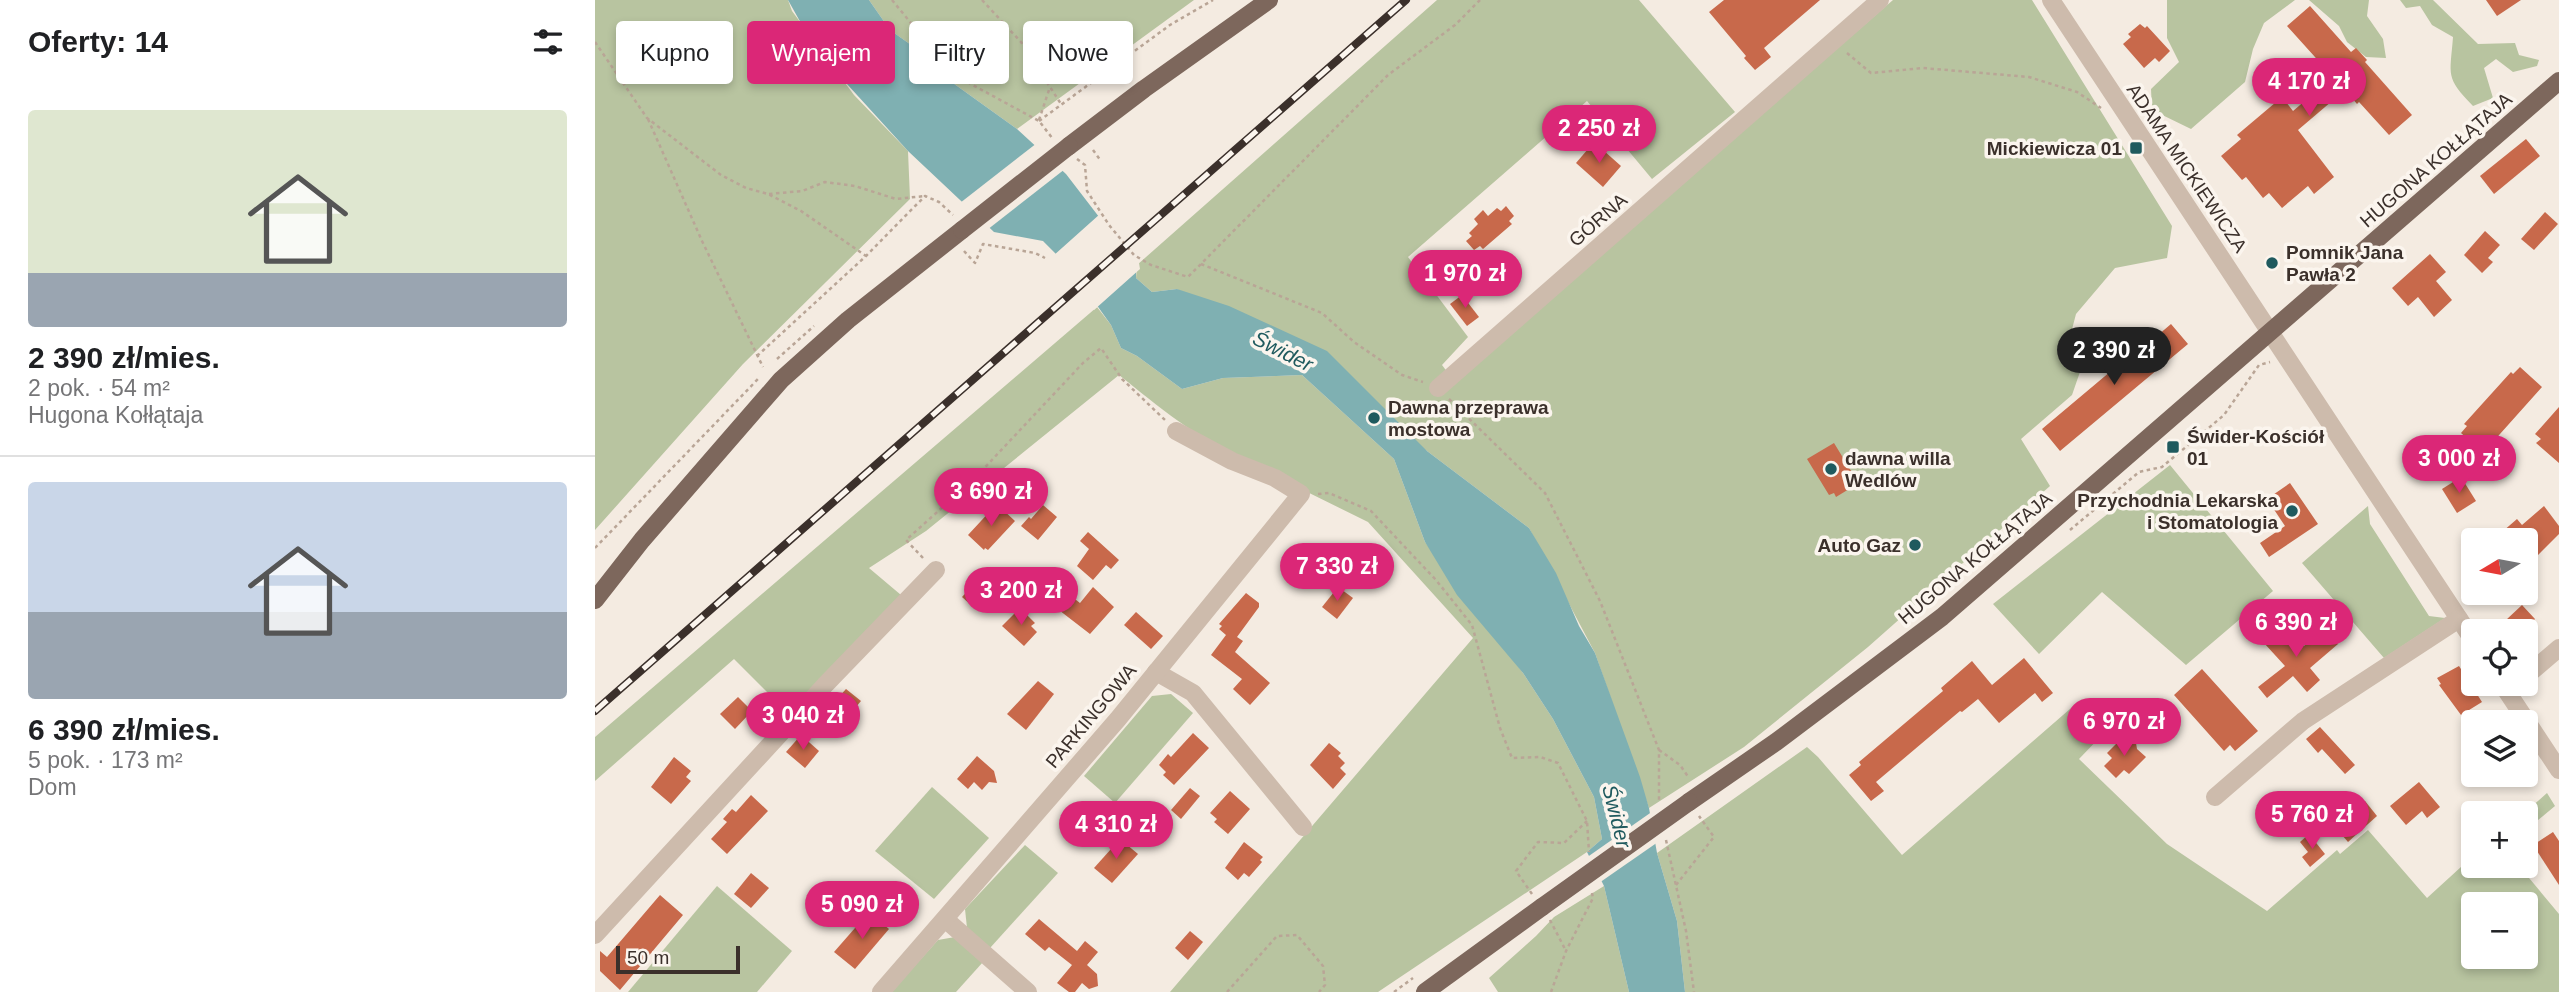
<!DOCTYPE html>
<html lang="pl">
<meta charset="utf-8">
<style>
body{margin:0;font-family:Arial,sans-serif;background:#f2f2f2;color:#202124;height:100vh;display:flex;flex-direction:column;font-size:26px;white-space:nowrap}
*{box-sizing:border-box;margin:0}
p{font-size:23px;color:#757577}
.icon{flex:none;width:38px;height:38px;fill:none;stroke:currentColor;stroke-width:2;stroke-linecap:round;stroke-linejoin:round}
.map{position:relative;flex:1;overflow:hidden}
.panel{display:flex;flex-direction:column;background:#fff;width:595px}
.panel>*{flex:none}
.top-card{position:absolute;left:21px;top:21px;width:665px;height:63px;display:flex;gap:14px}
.needle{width:46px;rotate:260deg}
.buttons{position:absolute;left:1866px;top:528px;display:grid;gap:14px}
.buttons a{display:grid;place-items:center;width:77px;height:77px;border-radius:7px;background:#fff;box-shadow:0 4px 10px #0003;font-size:35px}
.scale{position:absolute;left:21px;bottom:18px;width:124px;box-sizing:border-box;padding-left:7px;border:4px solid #3b302b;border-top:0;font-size:19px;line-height:24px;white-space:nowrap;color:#3b302b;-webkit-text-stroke:5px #fbf5ee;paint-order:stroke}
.price{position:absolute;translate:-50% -60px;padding:0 16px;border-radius:24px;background:#db2777;color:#fff;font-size:23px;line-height:46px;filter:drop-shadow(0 2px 4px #0008)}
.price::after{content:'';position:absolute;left:50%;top:42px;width:21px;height:16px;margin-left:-10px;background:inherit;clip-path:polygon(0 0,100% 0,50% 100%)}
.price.selected{background:#222;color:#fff}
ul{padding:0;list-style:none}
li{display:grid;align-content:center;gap:14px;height:371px;padding:0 28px}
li+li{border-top:2px solid #e0e0e0}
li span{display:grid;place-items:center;height:217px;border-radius:7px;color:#555}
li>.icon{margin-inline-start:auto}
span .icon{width:126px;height:126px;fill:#fffc;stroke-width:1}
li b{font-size:30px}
h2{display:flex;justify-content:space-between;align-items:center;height:84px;padding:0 28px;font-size:30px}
.pill{padding:0 24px;border-radius:7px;background:#fff;box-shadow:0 4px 10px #0003;font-size:24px;line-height:63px}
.pill.selected{background:#db2777;color:#fff}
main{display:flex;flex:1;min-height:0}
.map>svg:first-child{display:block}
</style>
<main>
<section class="panel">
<h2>Oferty: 14<svg class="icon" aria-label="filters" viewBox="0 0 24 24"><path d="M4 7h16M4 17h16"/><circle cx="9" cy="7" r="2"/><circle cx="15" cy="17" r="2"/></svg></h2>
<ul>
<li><span style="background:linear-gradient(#dfe7d0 75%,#9aa5b1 0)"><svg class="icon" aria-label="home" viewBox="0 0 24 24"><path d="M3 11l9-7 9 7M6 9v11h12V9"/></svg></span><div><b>2 390 zł/mies.</b><p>2 pok. · 54 m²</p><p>Hugona Kołłątaja</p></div></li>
<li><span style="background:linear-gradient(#c9d6e8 60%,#9aa5b1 0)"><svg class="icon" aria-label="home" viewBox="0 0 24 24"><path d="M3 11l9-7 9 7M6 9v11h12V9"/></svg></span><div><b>6 390 zł/mies.</b><p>5 pok. · 173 m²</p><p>Dom</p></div></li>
</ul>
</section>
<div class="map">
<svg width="1964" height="992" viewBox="0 0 1964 992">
<rect width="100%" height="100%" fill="#f4ebe1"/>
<g fill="#b8c4a0" fill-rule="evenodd">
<path d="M0 0H193L197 11 259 95 313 151 315 199 148 364 0 530Z"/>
<path d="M274 0H599L422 129 337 68 319 47 295 30Z"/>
<path d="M842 0H1044L1140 112 1057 179 992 101 813 257 873 337 847 365 859 381 1298 0H1437L1577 226 1572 258 1520 268 1481 314 1475 337 1486 369 1477 395 1426 439 1455 486 1273 647 1149 747 1054 808 1000 653 934 528 832 451 582 289 557 292 541 278 542 265Z"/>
<path d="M1572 0H1700L1669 23 1658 49 1650 82 1596 129 1557 110 1556 89 1584 62 1572 38Z"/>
<path d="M1714 0H1774L1772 16 1788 39 1791 58 1771 57 1752 42 1744 26Z"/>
<path d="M1805 0H1838L1883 44 1920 43 1924 55 1944 60 1942 66 1918 72 1901 59 1889 68 1898 98 1878 106C1850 77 1855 76 1858 37L1837 25 1825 6 1811 8Z"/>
<path d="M502 307 516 325 526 348 542 356 587 389 628 378 707 375 799 459 830 542 928 673 958 719 999 797 1007 839 992 852 783 992H575L878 638 773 522 696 484C684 466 669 467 650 459 603 440 563 406 524 375L331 531 274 568 306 595 194 714 139 659 0 781V737Z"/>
<path d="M1575 465 1678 591 1591 665 1507 592 1444 654 1398 604Z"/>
<path d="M1773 506 1775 524 1834 616 1850 618 1789 658 1707 563Z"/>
<path d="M576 694 598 713 520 803 489 776 557 696Z"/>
<path d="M1483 702 1509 733 1484 759 1572 844 1672 911 1742 850 1745 854 1773 830 1832 898 1878 856V866H1924L1964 914V992H1090L1082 921 1062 853 1212 747 1223 757 1307 855ZM1878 905H1930V957H1878Z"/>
<path d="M337 787 394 838 339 899 280 851Z"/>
<path d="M1952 793 1960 806 1930 831V814H1928Z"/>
<path d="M430 845 463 873 395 948 372 928 370 909Z"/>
<path d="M122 886 197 951 162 992H33Z"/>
<path d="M1009 886 1034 992H903L894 978 941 936 959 917Z"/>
<path d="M360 937 388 962 361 992H296L343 940Z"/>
</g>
<path fill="#7fb0b2" d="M193 0H274L295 30 319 47 337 68 422 129 471 174 541 265V278L557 292 582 289 634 306 732 351 832 451 934 528 961 573 984 626 1000 653 1045 777 1054 808 1062 853 1082 921 1090 992H1034L1009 886 992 852 1007 839 999 797 958 719 928 673 862 595 830 542 799 459 707 375 628 378 587 389 542 356 526 348 516 325 476 269 448 241 399 232 313 151 221 50Z"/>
<g fill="#f4ebe1">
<path d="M442 143 470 169 392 230 365 203Z"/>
<path d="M505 214 544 263 545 269 499 310 491 294 483 293 473 281V270L458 256Z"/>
<path d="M1058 811 1063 842 1004 883 991 858Z"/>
</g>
<g fill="#c8694b">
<path d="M1129 0H1225L1169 48 1176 57 1160 70 1149 58 1151 56 1114 12Z"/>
<path d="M1891 0H1926L1902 16Z"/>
<path d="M1715 6 1756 52 1761 48 1772 60 1770 62 1817 115 1794 135 1764 102 1762 104 1750 90 1703 130 1739 177 1719 194 1713 186 1687 208 1674 193 1668 198 1651 177 1647 180 1626 156 1646 139 1642 135 1687 97 1698 111 1738 77 1692 26Z"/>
<path d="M1545 24 1550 28 1552 26 1575 51 1564 62 1560 58 1549 68 1528 44 1536 37 1533 34Z"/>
<path d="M1931 139 1945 156 1899 194 1885 176Z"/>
<path d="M999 142 1026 166 1008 187 981 163Z"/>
<path d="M911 206 919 216 914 221 917 224 888 249 885 246 879 250 871 241 877 236 874 233 883 224 879 219 888 210 893 216 902 208 906 211Z"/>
<path d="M1950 212 1963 224 1939 250 1926 239Z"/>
<path d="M1890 231 1905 245 1893 258 1898 262 1887 273 1869 255Z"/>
<path d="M1835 254 1851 272 1841 281 1857 300 1839 317 1823 297 1813 306 1797 288Z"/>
<path d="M867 295 884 317 872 326 855 304Z"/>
<path d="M1576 324 1593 344 1465 451 1447 429 1547 345 1549 347Z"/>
<path d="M1925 367 1947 387 1888 453 1866 433 1872 426 1869 424 1916 372 1918 374Z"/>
<path d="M1964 407V463L1941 443 1946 439 1940 434Z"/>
<path d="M1239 443 1261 479 1256 482 1259 486 1241 497 1239 493 1234 495 1212 459Z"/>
<path d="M1866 477 1881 501 1862 513 1847 489Z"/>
<path d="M1695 483 1723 524 1674 557 1665 543 1690 526 1672 499Z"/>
<path d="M448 505 462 517 443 540 426 526 434 517 436 519Z"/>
<path d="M1949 506 1964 526V534L1937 561 1930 554V541H1914L1907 532 1922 519 1927 525Z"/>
<path d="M398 508H406L420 521 393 550 390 548 389 550 373 535Z"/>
<path d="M493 532 524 560 516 569 511 565 498 580 482 566 494 549 485 541Z"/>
<path d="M389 573 399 582 377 606 367 597Z"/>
<path d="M498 587 519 607 495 634 460 607 472 593 485 603Z"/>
<path d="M743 587 758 598 742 619 727 607Z"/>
<path d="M651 593 664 603V607L642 637 648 641 640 652 675 683 655 705 638 689 647 679 616 655 631 635 624 629 627 626 624 624Z"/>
<path d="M1927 605 1940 619 1934 625 1940 632H1921L1911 620Z"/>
<path d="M425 608 440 623 436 626 442 632 429 646 407 626Z"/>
<path d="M541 612 568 636 556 649 529 625Z"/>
<path d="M1690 625 1709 646 1730 628 1743 644 1715 668 1725 680 1712 692 1698 676 1672 698 1663 687 1690 666 1669 643Z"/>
<path d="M1429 658 1458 693 1447 702 1440 693 1404 723 1383 699 1367 712 1365 711 1281 782 1289 791 1276 801 1254 775 1266 765 1264 762 1348 691 1346 688 1377 661 1397 685Z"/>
<path d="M1864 666 1887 702 1866 715 1844 685 1846 684 1842 678Z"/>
<path d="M1607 669 1663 731 1640 751 1635 745 1629 751 1579 695Z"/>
<path d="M443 681 459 694 431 730 412 714Z"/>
<path d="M251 689 266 701 244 727 228 714Z"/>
<path d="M143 697 157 711 140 729 125 714Z"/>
<path d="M1725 727 1760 765 1750 774 1727 749 1723 753 1711 739Z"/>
<path d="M598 733 614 748 579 785 568 775 571 772 564 765 573 754 576 757Z"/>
<path d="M206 735 224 751 210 768 191 752Z"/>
<path d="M1529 736 1537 744 1541 743 1542 749 1551 757 1534 774 1529 770 1521 778 1509 766 1517 758 1512 753Z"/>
<path d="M734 743 746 753 743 756 750 763 745 768 751 774 738 789 715 765Z"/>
<path d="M382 756 399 771 402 783 394 782 387 790 379 782 373 789 362 779Z"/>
<path d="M79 757 96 771 91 777 96 781 76 804 56 787Z"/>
<path d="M1824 782 1845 807 1832 818 1827 811 1811 825 1795 806Z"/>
<path d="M595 788 605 796 586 819 576 810Z"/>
<path d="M635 791 655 809 633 834 619 822 622 819 615 813Z"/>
<path d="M156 795 173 811 132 854 116 839 132 822 128 819 137 809 141 812Z"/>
<path d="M1770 801 1782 816 1753 842 1741 828Z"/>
<path d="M1958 832 1964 841V885L1938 845Z"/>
<path d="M1714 834 1730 854 1715 867 1707 857 1713 852 1705 842Z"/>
<path d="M525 839 543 854 517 883 499 868Z"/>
<path d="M649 842 668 857 665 860 667 862 654 877 649 873 643 880 630 868Z"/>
<path d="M156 873 174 888 156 908 139 894Z"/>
<path d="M65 895 88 915 25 990 5 971V951L12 957Z"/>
<path d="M274 912 294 929 260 969 239 952Z"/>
<path d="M444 919 482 951 490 941 503 952 492 965 502 974 503 986 494 989 487 983 480 992H474L462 983 477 965 454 947 450 951 430 934Z"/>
<path d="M595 931 608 942 593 960 580 948Z"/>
</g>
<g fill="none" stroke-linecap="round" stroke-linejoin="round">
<g stroke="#b9a596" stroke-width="2.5" stroke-dasharray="3.5 3.5" stroke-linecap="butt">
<path d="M297 0 348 62 374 83 444 121 458 139"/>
<path d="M387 0 426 42 466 104"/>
<path d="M0 42 52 118 126 175 151 188 173 194 206 211 271 256"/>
<path d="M1252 53 1276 73 1328 68 1434 77 1482 92 1506 108"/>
<path d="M53 119 107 241 168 367"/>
<path d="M444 120 455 87"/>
<path d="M444 121 575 25 618 0"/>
<path d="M498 150 506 161"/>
<path d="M482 159 490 165 492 191 514 225 539 255 556 265 593 277 793 75 860 25 885 0"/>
<path d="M174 194 207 191 230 182 260 186 301 199 330 196"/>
<path d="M369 251 380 263 388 244 440 253 450 258"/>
<path d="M606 264 727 313 759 342 807 375 828 382"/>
<path d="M162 356 271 256 330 196 344 202 358 215"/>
<path d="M182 359 219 326"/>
<path d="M854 399 950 493 1005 601 1064 750V803"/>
<path d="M723 494 734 493 776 511 841 580 877 625 905 728 917 758 945 757 963 763 992 821 994 852"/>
<path d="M1475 530 1544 472 1567 467 1629 415 1664 365 1675 362"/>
<path d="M0 548 163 379"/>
<path d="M328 558 311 540 379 479 488 363 506 348 527 379 570 420"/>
<path d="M1064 750 1085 765 1094 778"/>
<path d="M1071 840 1091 931 1099 992"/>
<path d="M1081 885 1119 837 1104 816"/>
<path d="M937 894 921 871 943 842 969 843 992 821"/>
<path d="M955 920 971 951"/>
<path d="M632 992 682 936 702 935 728 966 730 985 724 992"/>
<path d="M799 992 818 978"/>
<path d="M956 992 971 951 998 898 997 893"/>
</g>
<g stroke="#cdbbac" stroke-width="18">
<path d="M1456 0 1878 640"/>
<path d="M843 388 1285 0"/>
<path d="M561 672 598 693 708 827"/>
<path d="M1930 677 1964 648"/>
<path d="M1907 684 1964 770"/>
<path d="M1620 797 1708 721 1864 619"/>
<path d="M350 919 433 992"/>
<path d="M0 935 230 685 341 570"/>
<path d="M286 992 523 719 706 494 680 478 637 461 581 431"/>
</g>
<g stroke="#7d675c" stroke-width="18">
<path d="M474 146 549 89 674 0"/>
<path d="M0 600 47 540 186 380 253 320 367 230"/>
<path d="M1094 802 1181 742 1347 617 1964 81"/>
<path d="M830 992 947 907"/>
</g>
<g stroke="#3b302b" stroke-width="8">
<path id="rail" d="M0 711 811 0"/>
</g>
<use href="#rail" stroke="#fbf5ee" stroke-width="5" stroke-dasharray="16" stroke-linecap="butt"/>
<g stroke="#7d675c" stroke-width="18">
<path d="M367 230 474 146"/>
<path d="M947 907 1094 802"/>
</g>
</g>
<g fill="#1f5a5e" stroke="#fbf5ee" stroke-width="2.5">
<rect x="1534" y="141" width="14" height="14" rx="3.5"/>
<circle cx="1677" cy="263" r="7"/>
<circle cx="779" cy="418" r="7"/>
<rect x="1571" y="440" width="14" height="14" rx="3.5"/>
<circle cx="1236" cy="469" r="7"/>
<circle cx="1697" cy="511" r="7"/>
<circle cx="1320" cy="545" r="7"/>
</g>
<g text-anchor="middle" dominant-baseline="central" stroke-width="7" stroke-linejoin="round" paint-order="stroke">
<g font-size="19" font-weight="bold" fill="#3b302b" stroke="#fbf5ee" text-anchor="start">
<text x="1527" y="148" text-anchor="end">Mickiewicza 01</text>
<text x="1691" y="252">Pomnik Jana<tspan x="1691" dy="22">Pawła 2</tspan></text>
<text x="793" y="407">Dawna przeprawa<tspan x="793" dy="22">mostowa</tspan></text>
<text x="1592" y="436">Świder-Kościół<tspan x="1592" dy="22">01</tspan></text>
<text x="1250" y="458">dawna willa<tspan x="1250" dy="22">Wedlów</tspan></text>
<text x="1683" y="500" text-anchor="end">Przychodnia Lekarska<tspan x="1683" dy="22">i Stomatologia</tspan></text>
<text x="1306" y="545" text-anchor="end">Auto Gaz</text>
</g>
<g font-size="19" fill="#3b302b" stroke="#fbf5ee">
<text transform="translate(1841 160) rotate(-41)">HUGONA KOŁŁĄTAJA</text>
<text transform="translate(1592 168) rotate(56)">ADAMA MICKIEWICZA</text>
<text transform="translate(1003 220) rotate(-41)">GÓRNA</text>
<text transform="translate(1380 558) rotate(-40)">HUGONA KOŁŁĄTAJA</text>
<text transform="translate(496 716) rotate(-50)">PARKINGOWA</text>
</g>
<g font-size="21" font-style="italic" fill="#1f5a5e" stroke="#fbf5ee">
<text transform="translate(688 351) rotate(27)">Świder</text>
<text transform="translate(1022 816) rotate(76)">Świder</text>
</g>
</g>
</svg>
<div class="buttons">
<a><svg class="needle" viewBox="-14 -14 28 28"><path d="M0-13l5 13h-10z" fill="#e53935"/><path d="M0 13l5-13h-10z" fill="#757577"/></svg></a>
<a><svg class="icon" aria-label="locate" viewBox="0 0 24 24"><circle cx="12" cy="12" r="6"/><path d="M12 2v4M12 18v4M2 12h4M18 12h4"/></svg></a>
<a><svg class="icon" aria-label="layers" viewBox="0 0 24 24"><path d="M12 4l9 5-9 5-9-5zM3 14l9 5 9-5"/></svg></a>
<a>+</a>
<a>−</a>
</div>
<div class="scale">50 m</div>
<b class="price" style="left:1714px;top:118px">4 170 zł</b>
<b class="price" style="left:1004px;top:165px">2 250 zł</b>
<b class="price" style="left:870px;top:310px">1 970 zł</b>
<b class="price selected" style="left:1519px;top:387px">2 390 zł</b>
<b class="price" style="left:1864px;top:495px">3 000 zł</b>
<b class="price" style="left:396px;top:528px">3 690 zł</b>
<b class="price" style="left:742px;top:603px">7 330 zł</b>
<b class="price" style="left:426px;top:627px">3 200 zł</b>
<b class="price" style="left:1701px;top:659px">6 390 zł</b>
<b class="price" style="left:208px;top:752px">3 040 zł</b>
<b class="price" style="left:1529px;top:758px">6 970 zł</b>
<b class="price" style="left:1717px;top:851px">5 760 zł</b>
<b class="price" style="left:521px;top:861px">4 310 zł</b>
<b class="price" style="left:267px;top:941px">5 090 zł</b>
<div class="top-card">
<a class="pill">Kupno</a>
<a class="pill selected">Wynajem</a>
<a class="pill">Filtry</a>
<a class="pill">Nowe</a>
</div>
</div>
</main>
